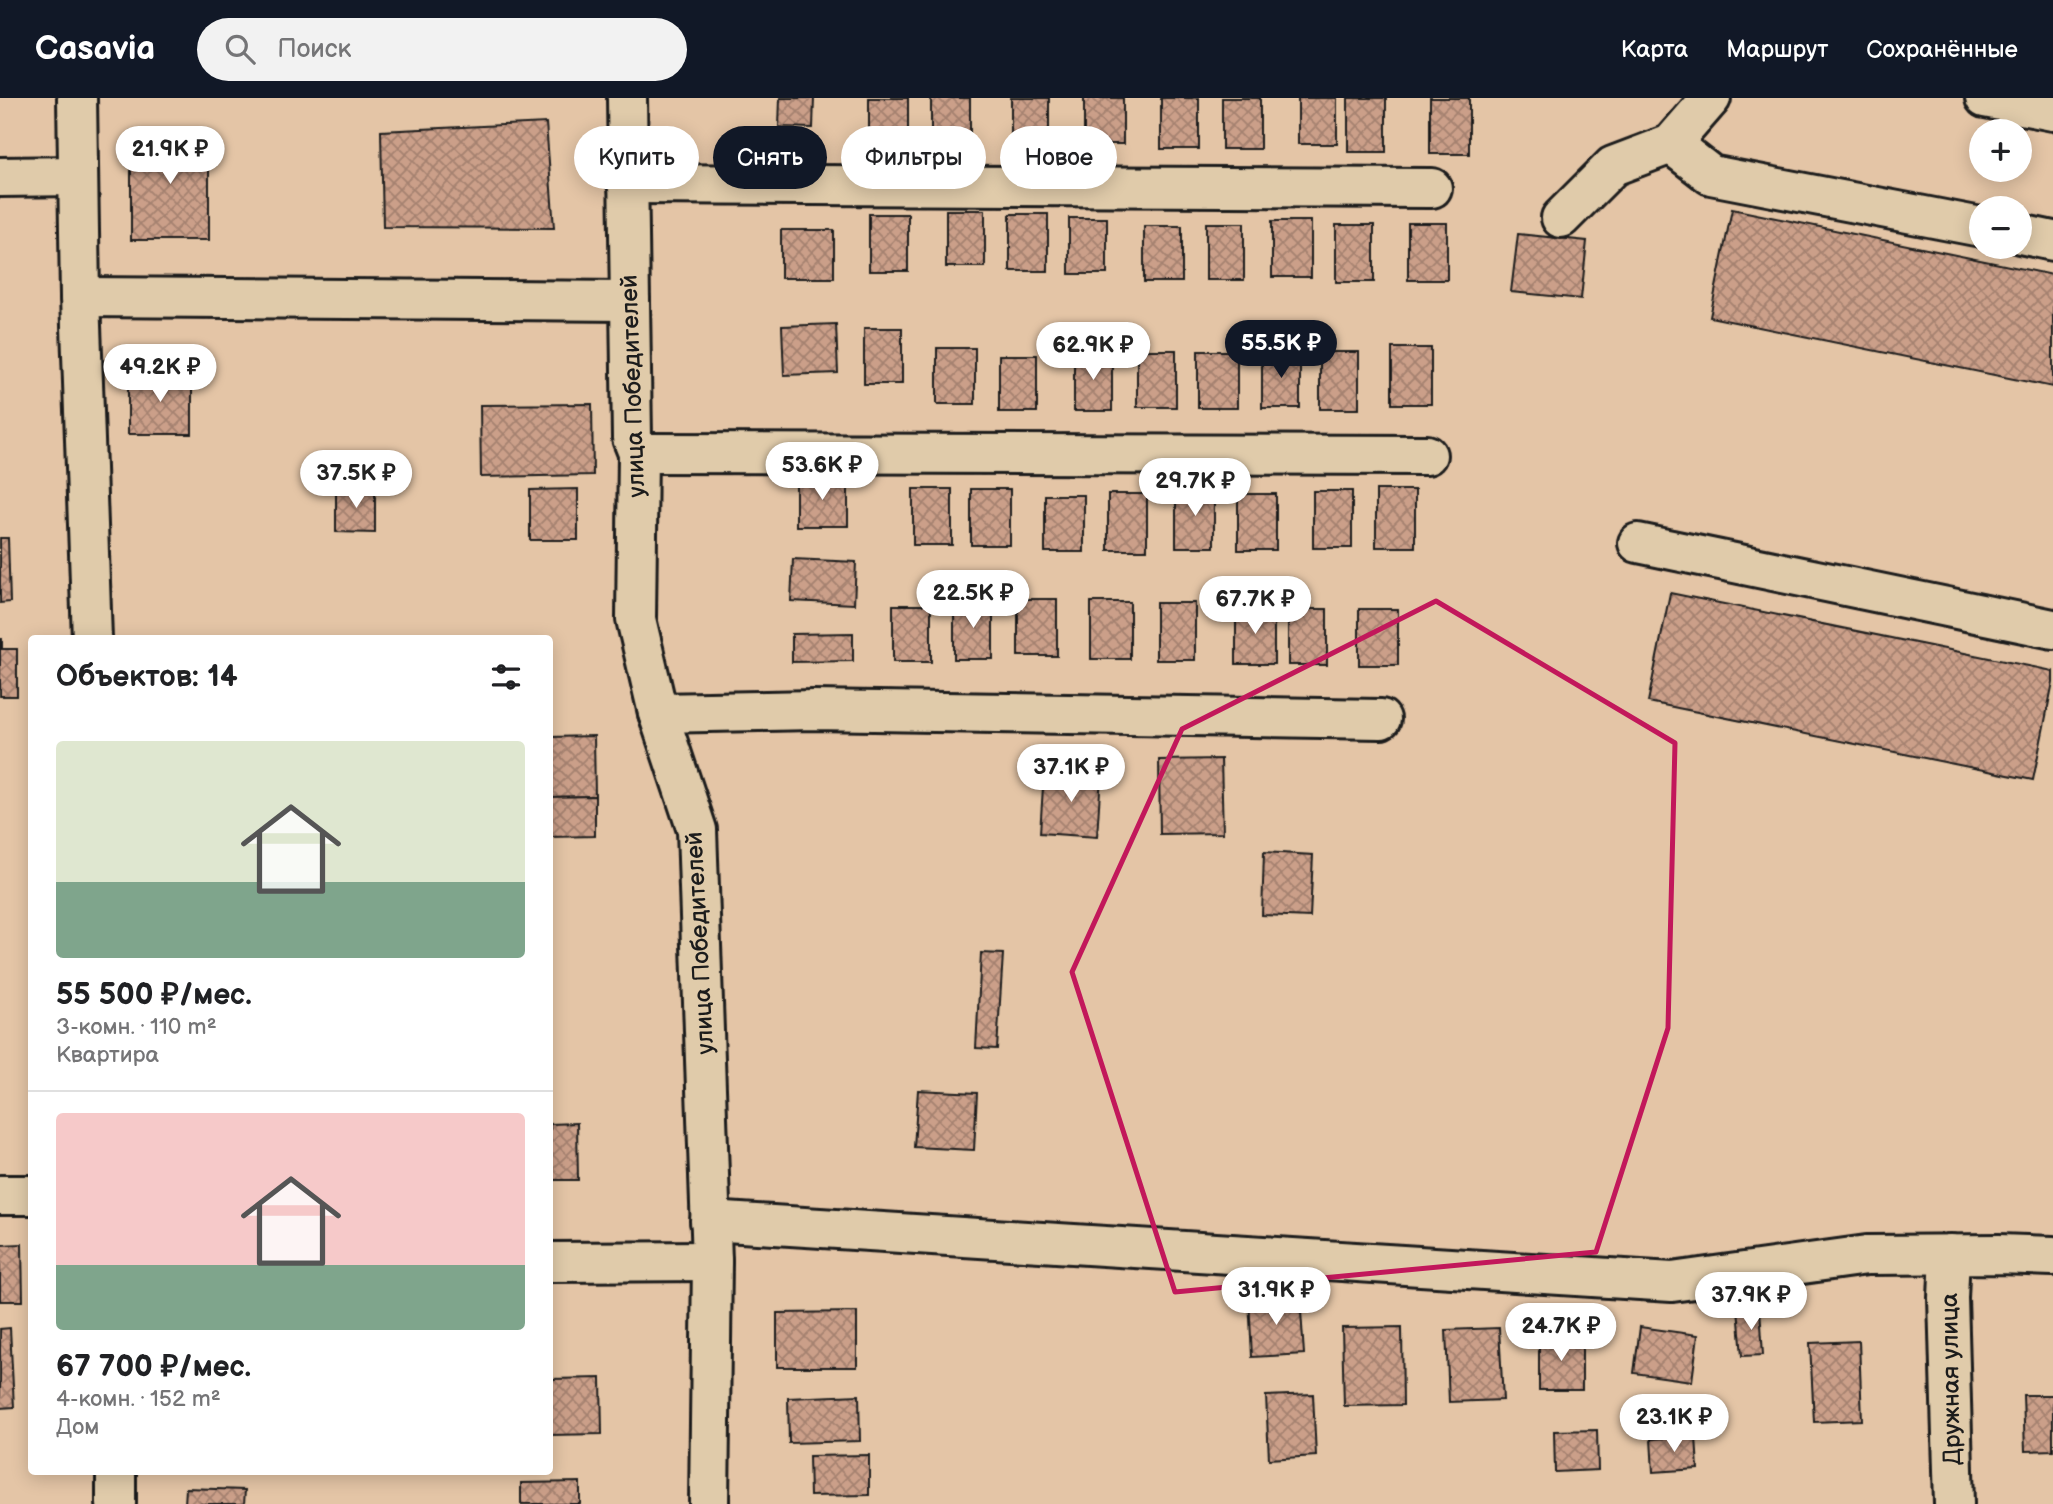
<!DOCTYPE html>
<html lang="ru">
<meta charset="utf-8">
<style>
body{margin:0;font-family:"Balsamiq Sans",sans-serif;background:#f2f2f2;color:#202124;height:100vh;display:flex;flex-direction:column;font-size:26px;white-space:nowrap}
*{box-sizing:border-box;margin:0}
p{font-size:23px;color:#757577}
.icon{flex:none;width:38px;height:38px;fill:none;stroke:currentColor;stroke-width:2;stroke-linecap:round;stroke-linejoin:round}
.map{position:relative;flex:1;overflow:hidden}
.sheet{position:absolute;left:28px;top:537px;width:525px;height:840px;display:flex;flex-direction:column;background:#fff;border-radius:7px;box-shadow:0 4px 18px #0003}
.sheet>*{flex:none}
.banner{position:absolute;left:574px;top:28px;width:665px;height:63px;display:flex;gap:14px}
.controls{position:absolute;left:1969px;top:21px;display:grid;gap:14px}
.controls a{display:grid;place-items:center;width:63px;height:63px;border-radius:50%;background:#fff;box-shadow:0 4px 18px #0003;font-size:35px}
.price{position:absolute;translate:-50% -60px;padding:0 16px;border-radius:24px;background:#fff;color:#222;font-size:23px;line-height:46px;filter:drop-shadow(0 2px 4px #0008)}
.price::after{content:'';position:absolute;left:50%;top:42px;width:21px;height:16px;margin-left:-10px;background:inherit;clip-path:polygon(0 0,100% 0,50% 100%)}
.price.on{background:#111827;color:#fff}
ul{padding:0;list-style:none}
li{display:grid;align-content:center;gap:14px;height:371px;padding:0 28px}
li+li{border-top:2px solid #e0e0e0}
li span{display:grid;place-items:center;height:217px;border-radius:7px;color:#555}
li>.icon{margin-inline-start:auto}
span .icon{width:126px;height:126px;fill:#fffc;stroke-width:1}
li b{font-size:30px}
h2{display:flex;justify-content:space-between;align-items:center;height:84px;padding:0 28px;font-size:30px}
.tag{padding:0 24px;border-radius:32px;background:#fff;box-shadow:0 4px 18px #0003;font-size:24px;line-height:63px}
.tag.on{background:#111827;color:#fff}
header{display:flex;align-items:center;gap:42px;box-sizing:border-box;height:98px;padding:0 35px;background:#111827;color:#fff}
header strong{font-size:33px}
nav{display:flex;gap:38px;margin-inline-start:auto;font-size:24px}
.search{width:490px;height:63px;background:#f2f2f2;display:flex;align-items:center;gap:18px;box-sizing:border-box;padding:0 24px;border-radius:38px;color:#757577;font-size:26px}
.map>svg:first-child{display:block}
</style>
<header>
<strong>Casavia</strong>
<div class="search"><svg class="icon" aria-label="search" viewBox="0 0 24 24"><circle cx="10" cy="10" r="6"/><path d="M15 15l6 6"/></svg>Поиск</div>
<nav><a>Карта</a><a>Маршрут</a><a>Сохранённые</a></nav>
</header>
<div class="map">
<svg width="2053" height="1406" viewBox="0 0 2053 1406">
<defs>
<pattern id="building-cross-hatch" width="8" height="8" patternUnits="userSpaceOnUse" patternTransform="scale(1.75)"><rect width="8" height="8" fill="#cb9f89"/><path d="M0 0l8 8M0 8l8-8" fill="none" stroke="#a4816f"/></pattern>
</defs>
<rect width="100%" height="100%" fill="#e4c5a6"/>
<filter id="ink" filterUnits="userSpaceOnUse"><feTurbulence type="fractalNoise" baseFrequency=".0143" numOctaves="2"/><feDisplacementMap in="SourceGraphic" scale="14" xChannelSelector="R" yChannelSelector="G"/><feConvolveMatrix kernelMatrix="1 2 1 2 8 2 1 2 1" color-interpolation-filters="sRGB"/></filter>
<g filter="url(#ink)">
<g fill="url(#building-cross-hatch)" stroke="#1c1c1c" stroke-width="2">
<path d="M780 0H814L813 30 779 29Z"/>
<rect x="869" y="0" width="39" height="46"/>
<rect x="931" y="0" width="39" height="47"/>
<rect x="1011" y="0" width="38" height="46"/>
<rect x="1084" y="0" width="39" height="46"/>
<rect x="1161" y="0" width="38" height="51"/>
<rect x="1222" y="0" width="38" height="51"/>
<rect x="1298" y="0" width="39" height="46"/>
<rect x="1348" y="0" width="38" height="54"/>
<rect x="1430" y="0" width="39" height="56"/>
<path d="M546 25 554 130 383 129 381 33Z"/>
<rect x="131" y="33" width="78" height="109"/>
<path d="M1732 111 2053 177V289L1710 219Z"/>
<rect x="946" y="112" width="39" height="57"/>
<rect x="869" y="116" width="39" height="57"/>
<rect x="1010" y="116" width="38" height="57"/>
<rect x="1069" y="120" width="38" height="56"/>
<rect x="1272" y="123" width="39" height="56"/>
<rect x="1206" y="125" width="38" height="57"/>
<rect x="1408" y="125" width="39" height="57"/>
<rect x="1336" y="127" width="38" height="57"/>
<rect x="1144" y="128" width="38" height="56"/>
<rect x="781" y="132" width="53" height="48"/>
<path d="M1518 136 1587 143 1581 201 1511 194Z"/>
<path d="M836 226 838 275 784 277 782 228Z"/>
<rect x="864" y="230" width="38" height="56"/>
<rect x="937" y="250" width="38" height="56"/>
<rect x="1392" y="250" width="39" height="56"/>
<rect x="1137" y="252" width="39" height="57"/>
<rect x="1198" y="253" width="39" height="57"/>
<rect x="1262" y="253" width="38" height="57"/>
<rect x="1320" y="254" width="39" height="57"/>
<rect x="1074" y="256" width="38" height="57"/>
<rect x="999" y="257" width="38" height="57"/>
<rect x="128" y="277" width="64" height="59"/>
<path d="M592 306 593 377 481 379 480 307Z"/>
<rect x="796" y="379" width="52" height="49"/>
<path d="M336 390H375V435L336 434Z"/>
<path d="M578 391V442H530V392Z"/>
<rect x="913" y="391" width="39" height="56"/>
<rect x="971" y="391" width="39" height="56"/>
<rect x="1176" y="392" width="38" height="57"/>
<rect x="1376" y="392" width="39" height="57"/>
<rect x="1313" y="393" width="39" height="57"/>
<rect x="1108" y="396" width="39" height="56"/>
<rect x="1238" y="396" width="38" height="56"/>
<rect x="1045" y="397" width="39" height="57"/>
<path d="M0 440H8L10 504 0 505Z"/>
<path d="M793 461 856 464 854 506 791 503Z"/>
<path d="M1670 495 2053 573V584L2033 682 1648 604Z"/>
<rect x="1018" y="501" width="39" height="57"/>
<rect x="954" y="504" width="39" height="57"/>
<rect x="1091" y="504" width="39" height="57"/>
<rect x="1156" y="505" width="39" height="57"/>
<rect x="893" y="507" width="38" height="57"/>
<rect x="1236" y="510" width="38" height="56"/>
<rect x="1288" y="511" width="39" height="56"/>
<rect x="1359" y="511" width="39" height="56"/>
<path d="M853 535V563L792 564V536Z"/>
<path d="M0 541H2V551H17V598H0Z"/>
<path d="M594 638 595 698 550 699V639Z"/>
<path d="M1221 661 1223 735 1160 736 1159 662Z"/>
<path d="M1044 674 1101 677 1097 739 1040 735Z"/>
<path d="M595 698V738L550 739V699Z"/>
<path d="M1264 754 1313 757 1310 819 1262 817Z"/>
<path d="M981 855 1003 856 997 951 976 950Z"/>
<path d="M918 992 977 995 974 1052 914 1049Z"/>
<path d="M577 1025 578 1082H550V1026Z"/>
<path d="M22 1146 23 1203H0V1147Z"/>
<path d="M1300 1199 1304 1256 1252 1259 1249 1201Z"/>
<path d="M1760 1210 1763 1257 1742 1258 1738 1211Z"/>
<path d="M857 1214V1269H777V1215Z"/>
<path d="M1402 1229 1403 1307 1344 1308 1342 1230Z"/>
<path d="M1640 1229 1698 1237 1692 1283 1634 1275Z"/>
<path d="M10 1230 14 1309 0 1310V1231Z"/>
<path d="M1499 1230 1503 1302 1449 1304 1446 1232Z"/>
<rect x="1539" y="1238" width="43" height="54"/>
<path d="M1859 1243 1862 1322 1814 1324 1810 1245Z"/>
<path d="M601 1280 602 1336 550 1337V1281Z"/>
<path d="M1313 1296 1316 1358 1269 1361 1266 1298Z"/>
<path d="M859 1297 860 1343 789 1345 788 1300Z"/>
<path d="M2023 1297H2053V1352L2025 1353Z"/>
<path d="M1597 1332 1598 1372 1555 1374 1554 1333Z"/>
<path d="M1696 1338 1698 1371 1653 1374 1651 1341Z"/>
<path d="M869 1357V1397L810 1398 809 1358Z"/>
<path d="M580 1384V1406H521V1385Z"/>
<path d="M186 1390 245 1392 244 1406H185Z"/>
</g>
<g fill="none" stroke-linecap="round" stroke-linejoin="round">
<g stroke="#1c1c1c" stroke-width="44">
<g id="minor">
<path d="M77 0 80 199 92 541"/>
<path d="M627 0 632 340 638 355 636 521 658 615 697 732 712 1163 709 1406"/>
<path d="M1985 0 2053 13"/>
<path d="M1671 46 1711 77 1981 129"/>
<path d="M0 79 78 78"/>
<path d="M627 86 1432 90"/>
<path d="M1561 120 1613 68 1671 46 1711 0"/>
<path d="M2020 136 2053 143"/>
<path d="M80 199 630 203"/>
<path d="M638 355 1427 357"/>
<path d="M1638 445 2053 531"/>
<path d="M658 615 813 612 1381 621"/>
<path d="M0 1097H32"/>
<path d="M710 1123 1672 1184 1867 1157 1999 1156 2053 1158"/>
<path d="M1950 1156 1948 1200 1954 1406"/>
<path d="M550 1164 712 1163"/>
<path d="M116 1374V1406"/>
</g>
</g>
<use href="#minor" stroke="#e0cbaa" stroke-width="38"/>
</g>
</g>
<path fill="none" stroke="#c2185b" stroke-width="5" stroke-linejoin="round" d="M1436 503 1675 645 1668 930 1596 1154 1175 1194 1072 874 1182 631Z"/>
<g text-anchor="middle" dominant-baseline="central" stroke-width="6" stroke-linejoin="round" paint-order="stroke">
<g font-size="24" fill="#1c1c1c" stroke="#e0cbaa">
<text transform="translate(633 288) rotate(-92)">улица Победителей</text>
<text transform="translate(700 845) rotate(-93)">улица Победителей</text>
<text transform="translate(1951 1281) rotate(-91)">Дружная улица</text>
</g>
</g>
</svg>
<div class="controls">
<a>+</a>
<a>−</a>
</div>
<b class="price" style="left:170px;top:88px">21.9K ₽</b>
<b class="price on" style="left:1281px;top:282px">55.5K ₽</b>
<b class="price" style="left:1093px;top:284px">62.9K ₽</b>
<b class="price" style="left:160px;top:306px">49.2K ₽</b>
<b class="price" style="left:822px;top:404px">53.6K ₽</b>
<b class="price" style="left:356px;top:412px">37.5K ₽</b>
<b class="price" style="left:1195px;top:420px">29.7K ₽</b>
<b class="price" style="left:973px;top:532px">22.5K ₽</b>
<b class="price" style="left:1255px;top:538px">67.7K ₽</b>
<b class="price" style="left:1071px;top:706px">37.1K ₽</b>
<b class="price" style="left:1276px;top:1229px">31.9K ₽</b>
<b class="price" style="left:1751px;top:1234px">37.9K ₽</b>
<b class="price" style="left:1561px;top:1265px">24.7K ₽</b>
<b class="price" style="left:1674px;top:1356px">23.1K ₽</b>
<div class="banner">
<a class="tag">Купить</a>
<a class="tag on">Снять</a>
<a class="tag">Фильтры</a>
<a class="tag">Новое</a>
</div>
<section class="sheet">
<h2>Объектов: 14<svg class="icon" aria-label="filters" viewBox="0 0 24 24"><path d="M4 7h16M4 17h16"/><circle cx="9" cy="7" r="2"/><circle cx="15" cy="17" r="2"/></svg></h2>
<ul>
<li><span style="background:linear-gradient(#dfe7d0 65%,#7fa58c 0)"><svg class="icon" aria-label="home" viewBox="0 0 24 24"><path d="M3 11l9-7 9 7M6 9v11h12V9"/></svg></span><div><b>55 500 ₽/мес.</b><p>3-комн. · 110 m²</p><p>Квартира</p></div></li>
<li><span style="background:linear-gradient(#f6c9c9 70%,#7fa58c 0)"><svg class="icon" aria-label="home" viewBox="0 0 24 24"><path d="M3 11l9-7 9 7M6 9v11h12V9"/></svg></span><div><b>67 700 ₽/мес.</b><p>4-комн. · 152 m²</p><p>Дом</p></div></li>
</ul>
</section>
</div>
